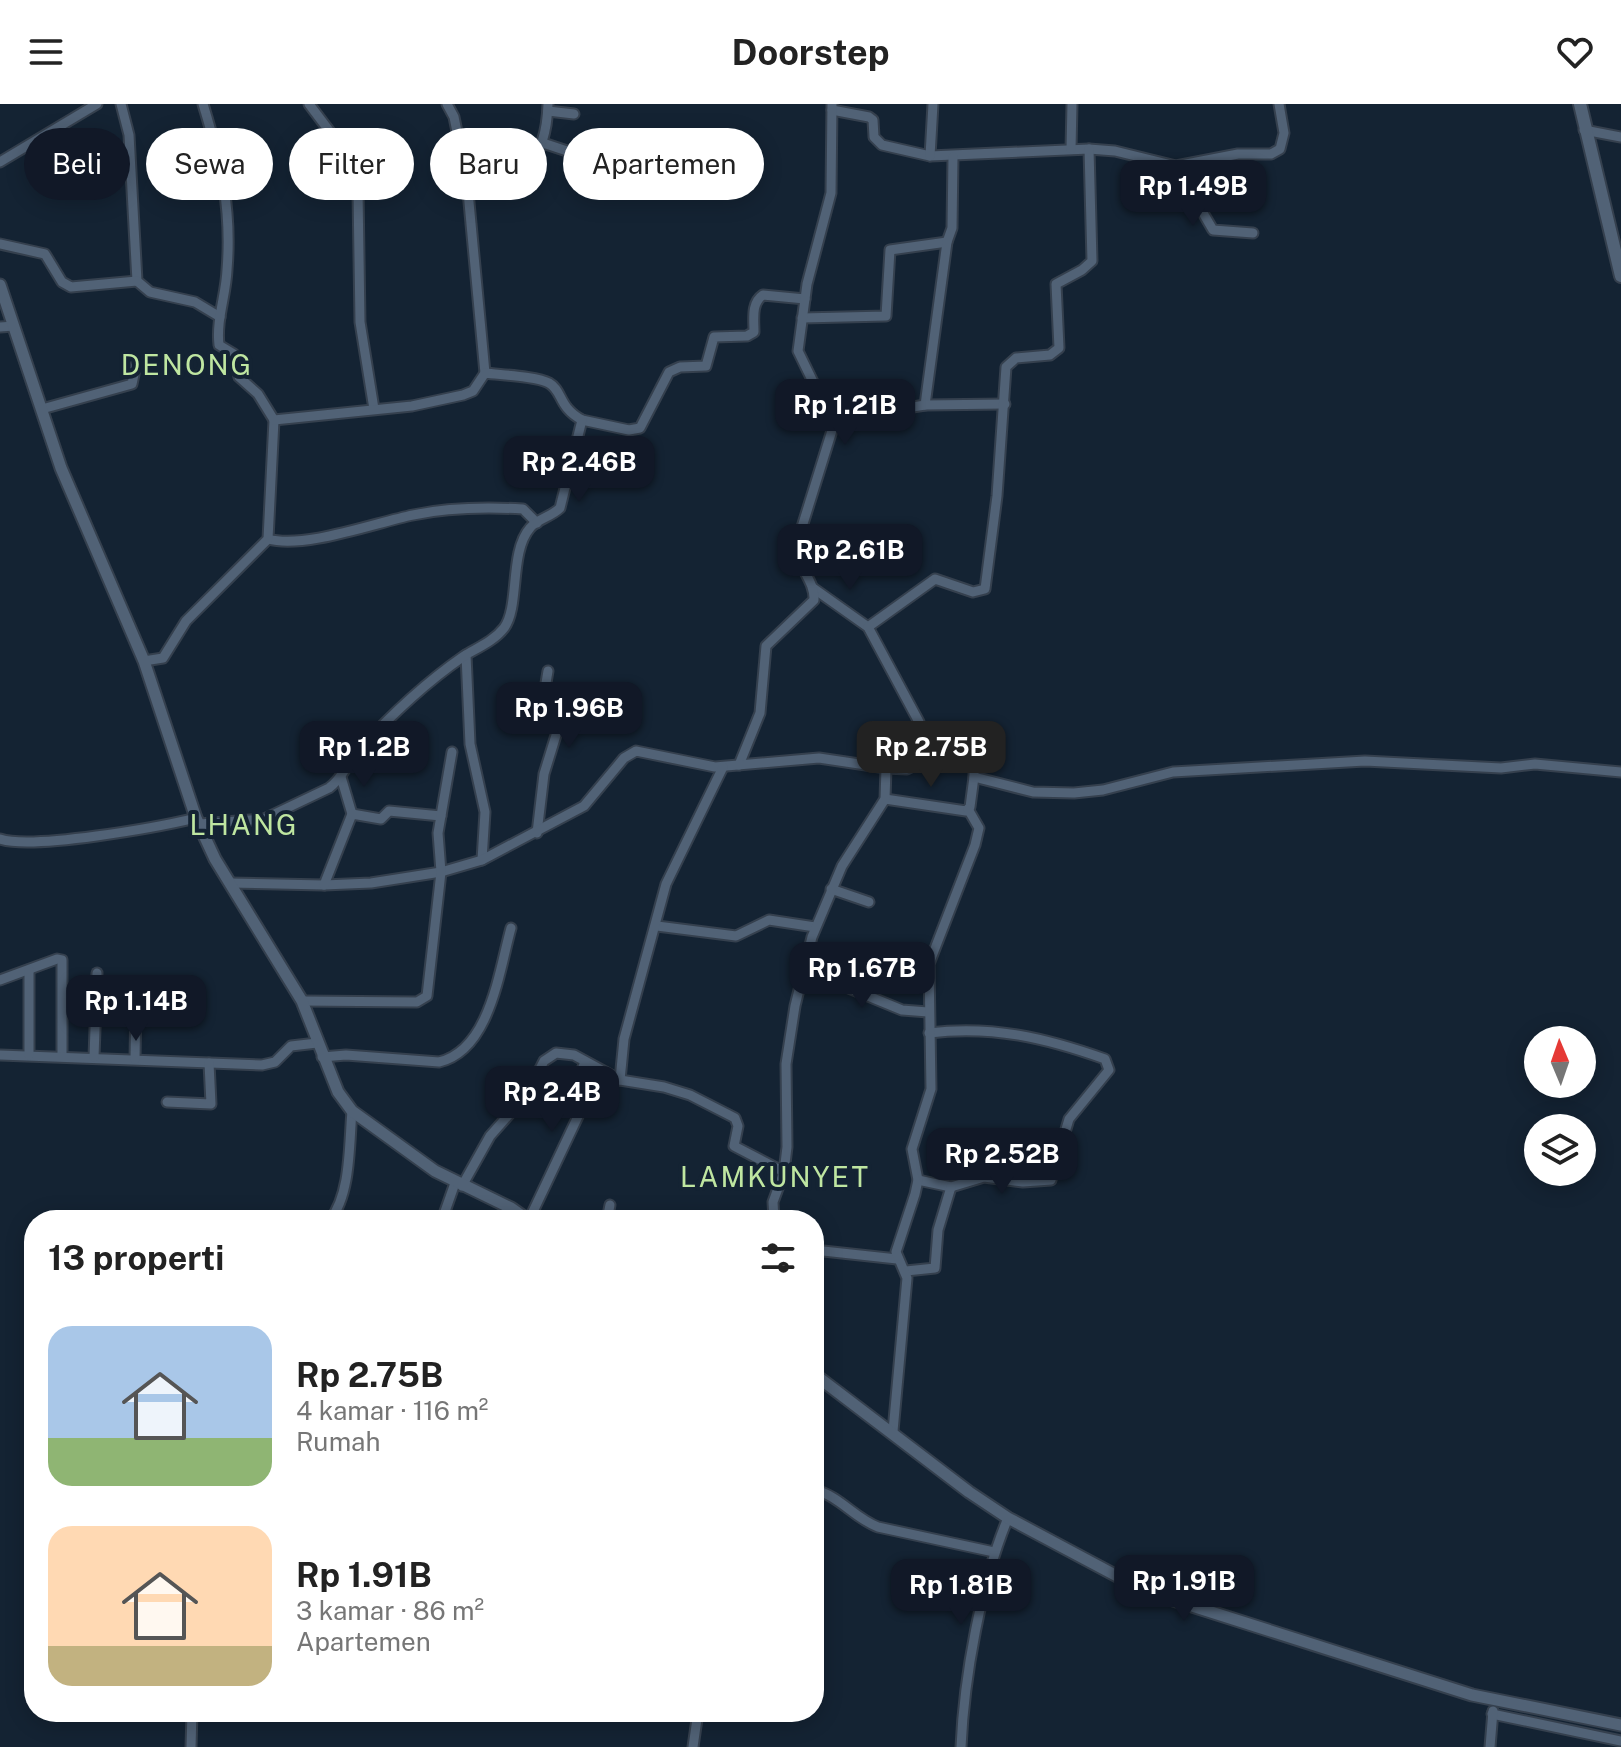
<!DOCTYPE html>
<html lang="id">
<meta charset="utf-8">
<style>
body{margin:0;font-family:"Public Sans",sans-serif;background:#f2f2f2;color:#222;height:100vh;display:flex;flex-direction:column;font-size:30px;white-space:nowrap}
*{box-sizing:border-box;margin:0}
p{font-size:26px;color:#767676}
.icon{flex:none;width:44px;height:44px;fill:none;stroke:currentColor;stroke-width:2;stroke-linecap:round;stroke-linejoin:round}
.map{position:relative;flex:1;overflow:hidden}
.sheet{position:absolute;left:24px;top:1106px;width:800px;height:512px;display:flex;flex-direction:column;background:#fff;border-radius:32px;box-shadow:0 4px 20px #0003}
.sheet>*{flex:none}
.guide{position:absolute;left:24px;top:24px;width:800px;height:72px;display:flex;gap:16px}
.needle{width:52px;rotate:358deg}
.controls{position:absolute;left:1524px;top:922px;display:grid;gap:16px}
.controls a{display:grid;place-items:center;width:72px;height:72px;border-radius:50%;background:#fff;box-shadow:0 4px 20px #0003;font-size:40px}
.price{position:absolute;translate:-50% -68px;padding:0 18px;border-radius:16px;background:#111827;color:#fff;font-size:26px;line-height:52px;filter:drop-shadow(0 2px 4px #0008)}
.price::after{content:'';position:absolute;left:50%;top:48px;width:24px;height:18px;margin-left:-12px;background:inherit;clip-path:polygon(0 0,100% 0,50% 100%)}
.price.on{background:#222;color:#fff}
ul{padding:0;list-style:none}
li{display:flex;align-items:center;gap:24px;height:200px;padding:0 24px}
li span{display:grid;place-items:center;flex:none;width:224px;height:160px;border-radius:24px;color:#555}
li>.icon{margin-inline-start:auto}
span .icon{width:96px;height:96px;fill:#fffc;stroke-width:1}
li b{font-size:34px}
h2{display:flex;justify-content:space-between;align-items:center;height:96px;padding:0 24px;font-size:34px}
.tag{padding:0 28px;border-radius:36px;background:#fff;box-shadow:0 4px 20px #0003;font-size:28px;line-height:72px}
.tag.on{background:#111827;color:#fff}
header{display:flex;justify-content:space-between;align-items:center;height:104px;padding:0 24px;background:#fff;font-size:36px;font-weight:700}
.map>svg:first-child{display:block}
</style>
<header><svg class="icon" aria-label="menu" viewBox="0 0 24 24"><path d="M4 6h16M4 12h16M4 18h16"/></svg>Doorstep<svg class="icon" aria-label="heart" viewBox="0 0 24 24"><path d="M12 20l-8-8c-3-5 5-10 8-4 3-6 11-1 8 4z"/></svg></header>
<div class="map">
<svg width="1621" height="1643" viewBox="0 0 1621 1643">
<rect width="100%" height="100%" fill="#142333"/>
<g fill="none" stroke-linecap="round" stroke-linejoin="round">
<g stroke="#35404e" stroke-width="13">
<g id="minor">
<path d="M121 0 129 31 137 177 150 188 195 198 220 213"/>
<path d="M309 0 346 49 353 66 358 88 360 218 374 305"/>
<path d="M447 0 454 13 467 77 485 269"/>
<path d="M832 6 869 13 873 16 874 33 882 41 930 52 1089 45 1115 47 1176 62 1238 50H1271L1280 45 1284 29 1279 0"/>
<path d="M548 7 574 10"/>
<path d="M1584 26 1621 33"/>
<path d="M543 39 609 61"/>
<path d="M1071 45 1072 0"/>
<path d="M930 52 933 0"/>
<path d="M0 58 97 0"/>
<path d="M1192 60V90L1213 126 1253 129"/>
<path d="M467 77C524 76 546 59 548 0"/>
<path d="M0 140 45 150 62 178 71 183 137 177"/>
<path d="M802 214 886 212 890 146 947 138"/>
<path d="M0 223 14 222"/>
<path d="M925 301 947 138 952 124 953 53"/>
<path d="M42 305 132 280 136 261"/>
<path d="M582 316 629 326 640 324 669 268 680 263 706 262 714 233 747 232 754 228C754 215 751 199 763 191L805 195"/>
<path d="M834 316 925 301 1005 300"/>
<path d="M268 435C305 445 374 419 413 411 450 403 486 403 523 405L537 419"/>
<path d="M813 484 868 523 919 618 924 656"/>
<path d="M868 523 935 475 973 488 985 485 997 392 1006 263 1016 254 1050 251 1059 244 1056 180 1082 166 1092 157 1089 45"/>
<path d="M466 551 470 640 485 708 482 756"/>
<path d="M144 557 163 554 186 517 268 435 274 316"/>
<path d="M739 661 760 609 766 542 814 496C815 475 795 462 797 439L834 320 818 302 815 282 798 247 807 180 831 89 832 0"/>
<path d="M341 673 352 710"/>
<path d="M885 695 966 707 970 703 974 673"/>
<path d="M200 720 264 715 329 684C343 674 347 659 359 646 390 612 425 579 464 552 477 544 494 537 504 524 520 503 509 448 530 424 537 415 551 413 560 404L582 316C558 303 563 287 549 279 537 272 500 271 485 269L473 287 463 291 412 302 274 316 258 290 239 273 234 250 219 241C216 216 226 191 227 166 232 104 221 59 203 0"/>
<path d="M537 729 544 670 561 615 559 610 542 603 548 567"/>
<path d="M0 735C33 746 159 723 196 714"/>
<path d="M230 779 324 781 371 779 441 768 482 756 584 702 624 654 636 647 715 663 819 654 886 664 907 665 928 655 970 654 974 658V673L1033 688 1074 689 1103 686 1173 668 1365 657 1501 664 1535 660 1621 668"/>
<path d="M324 781 352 710 381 715 389 707 441 712"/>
<path d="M831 785 869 798"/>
<path d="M657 822 736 832 769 816 815 823"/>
<path d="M805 866 902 906 928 908"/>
<path d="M0 876 57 855 62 856V952"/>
<path d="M302 897 417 898 427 892 441 768 438 729 452 648"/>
<path d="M0 951 262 961 275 958 291 942 317 939"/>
<path d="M29 951V866"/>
<path d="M94 953 97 869"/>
<path d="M322 953 346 951 439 958C490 946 499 867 511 824"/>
<path d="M135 955 136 894"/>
<path d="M620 976 624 935 666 780 723 663"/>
<path d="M167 998 211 1000 209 959"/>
<path d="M918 1076 951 1083 984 1073 1023 1078 1051 1076 1069 1015 1109 966 1105 955C1046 934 992 921 929 929"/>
<path d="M462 1082 490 1032 527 990 544 957 556 949 574 951 620 976 664 983 690 991 735 1014 738 1022 734 1042 784 1068"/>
<path d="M330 1116C351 1090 349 1040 352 1007"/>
<path d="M442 1116 455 1079"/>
<path d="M529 1116 581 1006 582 997 575 983 585 958"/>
<path d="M607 1116 610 1101"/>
<path d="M774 1116 773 1098 784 1068 787 1043 786 960 795 902 812 833 842 762 885 695 886 664"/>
<path d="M814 1146 897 1155"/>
<path d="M906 1167 935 1164 938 1126 951 1083"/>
<path d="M893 1327 907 1174 896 1148 915 1090 918 1076 912 1045 931 985 929 860 975 741 979 724 968 705"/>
<path d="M814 1386C839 1391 854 1414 878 1423L994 1448"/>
<path d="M1492 1610 1621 1637"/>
<path d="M191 1643 192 1608"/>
<path d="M693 1643 698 1608"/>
<path d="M961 1643C964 1574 981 1478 1008 1414"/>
<path d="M1490 1643 1493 1607"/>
</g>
</g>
<g stroke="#35404e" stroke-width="15">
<g id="tertiary">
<path d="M0 181 61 364 144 557 196 714 215 755 302 897 338 988 352 1007 435 1067 511 1104 528 1116"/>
<path d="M814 1270 969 1388 1008 1414 1145 1487 1472 1591 1621 1621"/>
</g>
</g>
<g stroke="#35404e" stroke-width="16">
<path id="secondary" d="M1580 0 1621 172"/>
</g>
<use href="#minor" stroke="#516276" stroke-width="9"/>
<use href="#tertiary" stroke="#516276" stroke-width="11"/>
<use href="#secondary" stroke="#516276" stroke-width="12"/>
</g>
<g text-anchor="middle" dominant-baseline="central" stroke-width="8" stroke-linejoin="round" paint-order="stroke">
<g font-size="28" letter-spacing="2" fill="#bfe6a1" stroke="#142333">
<text x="187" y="260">DENONG</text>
<text x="244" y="720">LHANG</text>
<text x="775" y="1072">LAMKUNYET</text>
</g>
</g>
</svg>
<div class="controls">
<a><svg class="needle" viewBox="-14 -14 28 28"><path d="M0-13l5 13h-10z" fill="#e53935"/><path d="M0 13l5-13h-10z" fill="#767676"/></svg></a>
<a><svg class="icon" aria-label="layers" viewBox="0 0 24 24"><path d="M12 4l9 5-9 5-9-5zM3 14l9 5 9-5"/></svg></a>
</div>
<b class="price" style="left:1193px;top:124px">Rp 1.49B</b>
<b class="price" style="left:845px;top:343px">Rp 1.21B</b>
<b class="price" style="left:579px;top:400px">Rp 2.46B</b>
<b class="price" style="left:850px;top:488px">Rp 2.61B</b>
<b class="price" style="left:569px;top:646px">Rp 1.96B</b>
<b class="price" style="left:364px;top:685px">Rp 1.2B</b>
<b class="price on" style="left:931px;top:685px">Rp 2.75B</b>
<b class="price" style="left:862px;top:906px">Rp 1.67B</b>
<b class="price" style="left:136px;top:939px">Rp 1.14B</b>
<b class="price" style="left:552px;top:1030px">Rp 2.4B</b>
<b class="price" style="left:1002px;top:1092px">Rp 2.52B</b>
<b class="price" style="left:1184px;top:1519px">Rp 1.91B</b>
<b class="price" style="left:961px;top:1523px">Rp 1.81B</b>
<div class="guide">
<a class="tag on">Beli</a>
<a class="tag">Sewa</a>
<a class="tag">Filter</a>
<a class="tag">Baru</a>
<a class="tag">Apartemen</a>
</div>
<section class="sheet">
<h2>13 properti<svg class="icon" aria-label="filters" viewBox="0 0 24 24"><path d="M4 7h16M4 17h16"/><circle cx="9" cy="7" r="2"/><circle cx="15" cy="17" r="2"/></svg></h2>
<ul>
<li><span style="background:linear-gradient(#a9c7e8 70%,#8fb573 0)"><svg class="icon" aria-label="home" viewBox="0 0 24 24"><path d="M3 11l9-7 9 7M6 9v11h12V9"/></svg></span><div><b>Rp 2.75B</b><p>4 kamar · 116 m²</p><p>Rumah</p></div></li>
<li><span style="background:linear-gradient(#ffd9b3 75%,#c2b280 0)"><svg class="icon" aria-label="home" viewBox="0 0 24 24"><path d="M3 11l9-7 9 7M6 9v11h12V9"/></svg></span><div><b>Rp 1.91B</b><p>3 kamar · 86 m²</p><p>Apartemen</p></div></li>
</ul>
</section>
</div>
